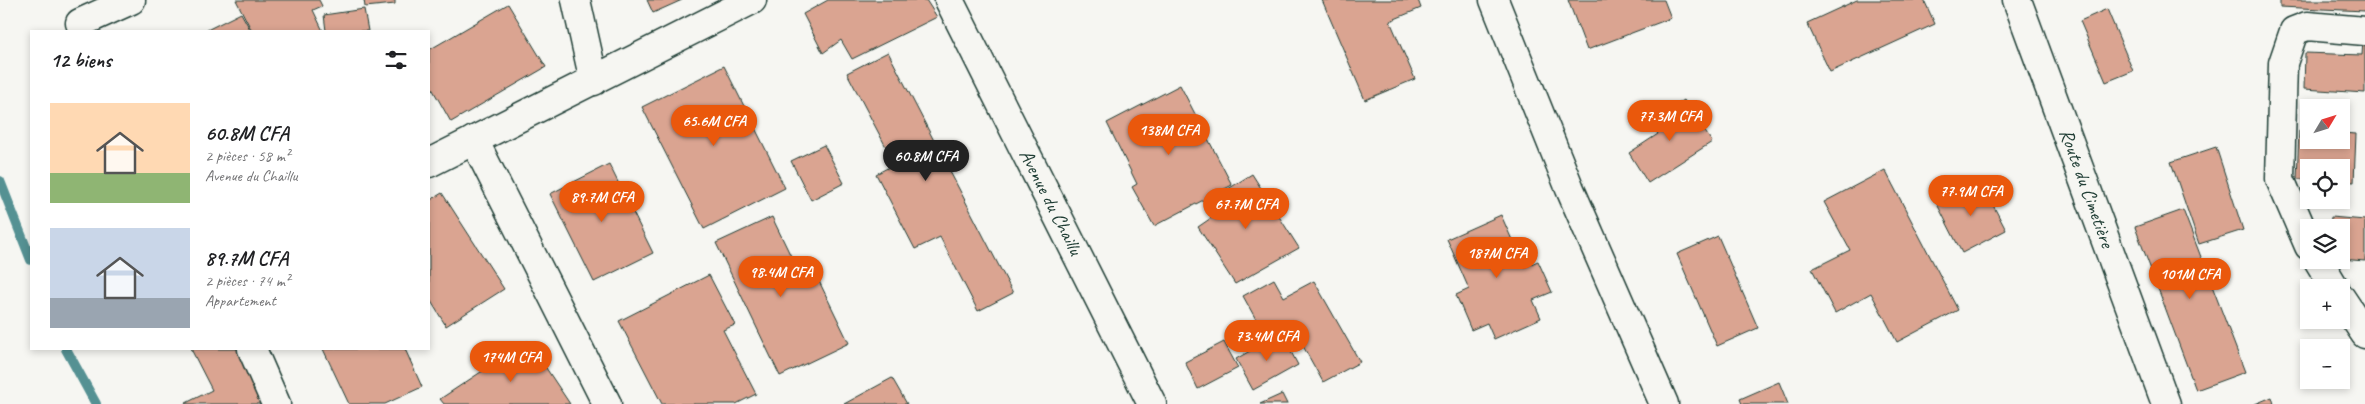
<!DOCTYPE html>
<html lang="fr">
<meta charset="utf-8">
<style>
body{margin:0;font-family:Caveat,sans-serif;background:#f6f6f6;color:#202124;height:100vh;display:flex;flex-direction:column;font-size:19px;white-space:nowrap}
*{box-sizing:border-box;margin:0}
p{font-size:16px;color:#757577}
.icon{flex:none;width:28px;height:28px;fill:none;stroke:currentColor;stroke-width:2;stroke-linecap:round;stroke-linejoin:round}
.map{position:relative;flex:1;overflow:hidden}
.panel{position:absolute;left:30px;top:30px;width:400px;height:320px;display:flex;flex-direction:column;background:#fff;border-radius:0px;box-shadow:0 2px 8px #0003}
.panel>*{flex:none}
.needle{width:32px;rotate:52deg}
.tools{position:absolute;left:2300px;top:99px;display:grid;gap:10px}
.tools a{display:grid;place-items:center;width:50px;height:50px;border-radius:0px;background:#fff;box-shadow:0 2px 8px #0003;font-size:25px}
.price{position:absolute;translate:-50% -42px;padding:0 11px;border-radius:18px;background:#ea580c;color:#fff;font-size:16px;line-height:32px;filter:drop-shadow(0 1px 2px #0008)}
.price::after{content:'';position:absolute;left:50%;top:30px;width:15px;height:11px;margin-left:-8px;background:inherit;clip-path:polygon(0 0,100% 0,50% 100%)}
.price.selected{background:#222;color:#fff}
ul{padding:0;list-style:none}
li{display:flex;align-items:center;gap:15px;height:125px;padding:0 20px}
li span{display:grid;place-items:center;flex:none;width:140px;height:100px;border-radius:0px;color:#555}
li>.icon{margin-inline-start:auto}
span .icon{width:60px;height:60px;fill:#fffc;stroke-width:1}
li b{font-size:21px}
h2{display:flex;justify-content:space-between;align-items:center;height:60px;padding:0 20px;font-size:21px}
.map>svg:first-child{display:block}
</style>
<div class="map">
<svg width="2365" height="404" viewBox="0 0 2365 404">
<rect width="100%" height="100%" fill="#f6f6f2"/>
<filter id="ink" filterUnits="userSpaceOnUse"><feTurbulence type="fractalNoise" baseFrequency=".02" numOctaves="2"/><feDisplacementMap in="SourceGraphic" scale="10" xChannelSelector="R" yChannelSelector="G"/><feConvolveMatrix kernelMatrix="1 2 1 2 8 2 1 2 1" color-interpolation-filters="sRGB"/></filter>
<g filter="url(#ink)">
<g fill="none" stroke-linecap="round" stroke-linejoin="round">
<g stroke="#559193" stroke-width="10">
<path d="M0 181 31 260"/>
<path d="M66 349 96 404"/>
</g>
</g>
<g fill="#daa491" stroke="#1f3d34">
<path d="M236 0H319L322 6 313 10 323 31H252Z"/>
<path d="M364 0H395V4L365 7Z"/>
<path d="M647 0H682L653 13Z"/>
<path d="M828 0H926L937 17 852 59 841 40 823 53 803 14Z"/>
<path d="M1322 0H1418L1421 8 1390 21 1415 79 1365 100Z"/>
<path d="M1568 0H1664L1671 18 1587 50Z"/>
<path d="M1857 0H1924L1935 24 1830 72 1807 23Z"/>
<path d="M2280 0H2365V11L2280 7Z"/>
<path d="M508 4 546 67 451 122 429 83V50Z"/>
<path d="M364 9 368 31H326L324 15Z"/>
<path d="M2107 9 2133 71 2106 82 2080 21Z"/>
<path d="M241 13 251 31H205Z"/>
<path d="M2363 40H2365V93L2304 89 2305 53 2362 55Z"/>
<path d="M888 52 1013 293 978 311 940 237 915 249 876 174 895 164 847 73Z"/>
<path d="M724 66 785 188 704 229 642 107Z"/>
<path d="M1180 85 1232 185 1154 226 1132 187 1137 184 1107 123Z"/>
<path d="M1684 100 1712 142 1648 183 1629 153 1658 134 1650 122Z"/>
<path d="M2299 131H2309V140H2341V133L2356 134 2354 182 2341 181V168H2309V179H2297Z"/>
<path d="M824 145 844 183 811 200 791 161Z"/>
<path d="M2216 147 2243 230 2199 244 2171 162Z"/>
<path d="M609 164 653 253 594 282 550 194Z"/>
<path d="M1885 170 1958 310 1897 342 1871 293 1835 313 1812 269 1850 250 1824 202Z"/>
<path d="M1252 174 1299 248 1235 284 1198 227 1214 216 1206 203Z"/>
<path d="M1981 182 2006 230 1962 253 1937 204Z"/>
<path d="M442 193 504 289 446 326 429 298V201Z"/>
<path d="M2183 210 2245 372 2196 390 2135 227Z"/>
<path d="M1501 215 1524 267 1538 261 1552 292 1533 300 1541 318 1494 339 1487 323 1471 330 1456 295 1469 289 1447 239Z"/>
<path d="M772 217 804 283 817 277 849 343 780 376 716 243Z"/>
<path d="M2331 217 2365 220V261L2341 259V228H2330Z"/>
<path d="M1718 236 1758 328 1717 346 1677 254Z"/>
<path d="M709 275 735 325 723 330 756 394 736 404H662L619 321Z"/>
<path d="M1274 279 1284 297 1314 281 1360 362 1323 382 1289 321 1264 334 1243 296Z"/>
<path d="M1281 333 1298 365 1253 390 1236 359Z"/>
<path d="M528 341 570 404H444L440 399Z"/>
<path d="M1224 342 1238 368 1198 389 1185 362Z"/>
<path d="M191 349H239L268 404H184L212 390Z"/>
<path d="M323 349H405L422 387 385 404H349Z"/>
<path d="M892 378 907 404H844Z"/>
<path d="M1779 382 1788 404H1742L1740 399Z"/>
<path d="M1282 394 1287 404H1260Z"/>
<path d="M2272 397 2274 404H2255Z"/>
</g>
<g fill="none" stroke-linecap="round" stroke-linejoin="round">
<g stroke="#1f3d34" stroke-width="31">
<g id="minor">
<path d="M576 0 594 81"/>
<path d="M949 0 1152 404"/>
<path d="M1494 0 1570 189 1664 404"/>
<path d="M2017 0 2166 404"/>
<path d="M80 23 131 0"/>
<path d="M474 140 607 404"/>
<path d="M429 163 752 0"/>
<path d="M2309 246 2280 179 2283 63 2294 31 2307 26 2365 31"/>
<path d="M2318 260 2335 288"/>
<path d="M2341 298 2365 334"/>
<path d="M252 349 276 404"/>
</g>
</g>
<use href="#minor" stroke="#f6f6f2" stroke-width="28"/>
</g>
</g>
<g text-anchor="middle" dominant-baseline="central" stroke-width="5" stroke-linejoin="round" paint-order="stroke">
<g font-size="20" fill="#1f3d34" stroke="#f6f6f2">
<text transform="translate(2087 188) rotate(70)">Route du Cimetière</text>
<text transform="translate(1051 202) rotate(63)">Avenue du Chaillu</text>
</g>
</g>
</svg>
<div class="tools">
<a><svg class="needle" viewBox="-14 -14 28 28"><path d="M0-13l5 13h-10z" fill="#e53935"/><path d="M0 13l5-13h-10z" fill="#757577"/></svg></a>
<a><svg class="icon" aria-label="locate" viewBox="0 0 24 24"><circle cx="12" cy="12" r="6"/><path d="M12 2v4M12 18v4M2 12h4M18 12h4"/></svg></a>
<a><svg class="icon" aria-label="layers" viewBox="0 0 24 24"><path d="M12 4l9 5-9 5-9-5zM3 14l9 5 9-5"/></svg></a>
<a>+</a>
<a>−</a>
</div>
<b class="price" style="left:1670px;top:142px">77.3M CFA</b>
<b class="price" style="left:714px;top:147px">65.6M CFA</b>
<b class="price" style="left:1169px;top:156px">138M CFA</b>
<b class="price selected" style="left:926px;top:182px">60.8M CFA</b>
<b class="price" style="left:1971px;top:217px">77.9M CFA</b>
<b class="price" style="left:602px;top:223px">89.7M CFA</b>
<b class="price" style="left:1246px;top:230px">67.7M CFA</b>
<b class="price" style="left:1497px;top:279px">187M CFA</b>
<b class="price" style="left:781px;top:298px">98.4M CFA</b>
<b class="price" style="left:2190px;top:300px">101M CFA</b>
<b class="price" style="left:1267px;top:362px">73.4M CFA</b>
<b class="price" style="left:511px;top:383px">174M CFA</b>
<section class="panel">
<h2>12 biens<svg class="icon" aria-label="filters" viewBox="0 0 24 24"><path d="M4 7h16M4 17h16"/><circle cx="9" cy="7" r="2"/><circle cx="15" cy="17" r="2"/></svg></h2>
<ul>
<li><span style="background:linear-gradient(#ffd9b3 70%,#8fb573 0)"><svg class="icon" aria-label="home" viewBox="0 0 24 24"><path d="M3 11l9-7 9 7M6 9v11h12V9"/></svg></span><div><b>60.8M CFA</b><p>2 pièces · 58 m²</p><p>Avenue du Chaillu</p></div></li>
<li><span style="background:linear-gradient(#c9d6e8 70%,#9aa5b1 0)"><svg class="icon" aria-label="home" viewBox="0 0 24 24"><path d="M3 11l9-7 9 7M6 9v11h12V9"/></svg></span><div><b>89.7M CFA</b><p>2 pièces · 74 m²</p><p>Appartement</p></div></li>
</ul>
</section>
</div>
